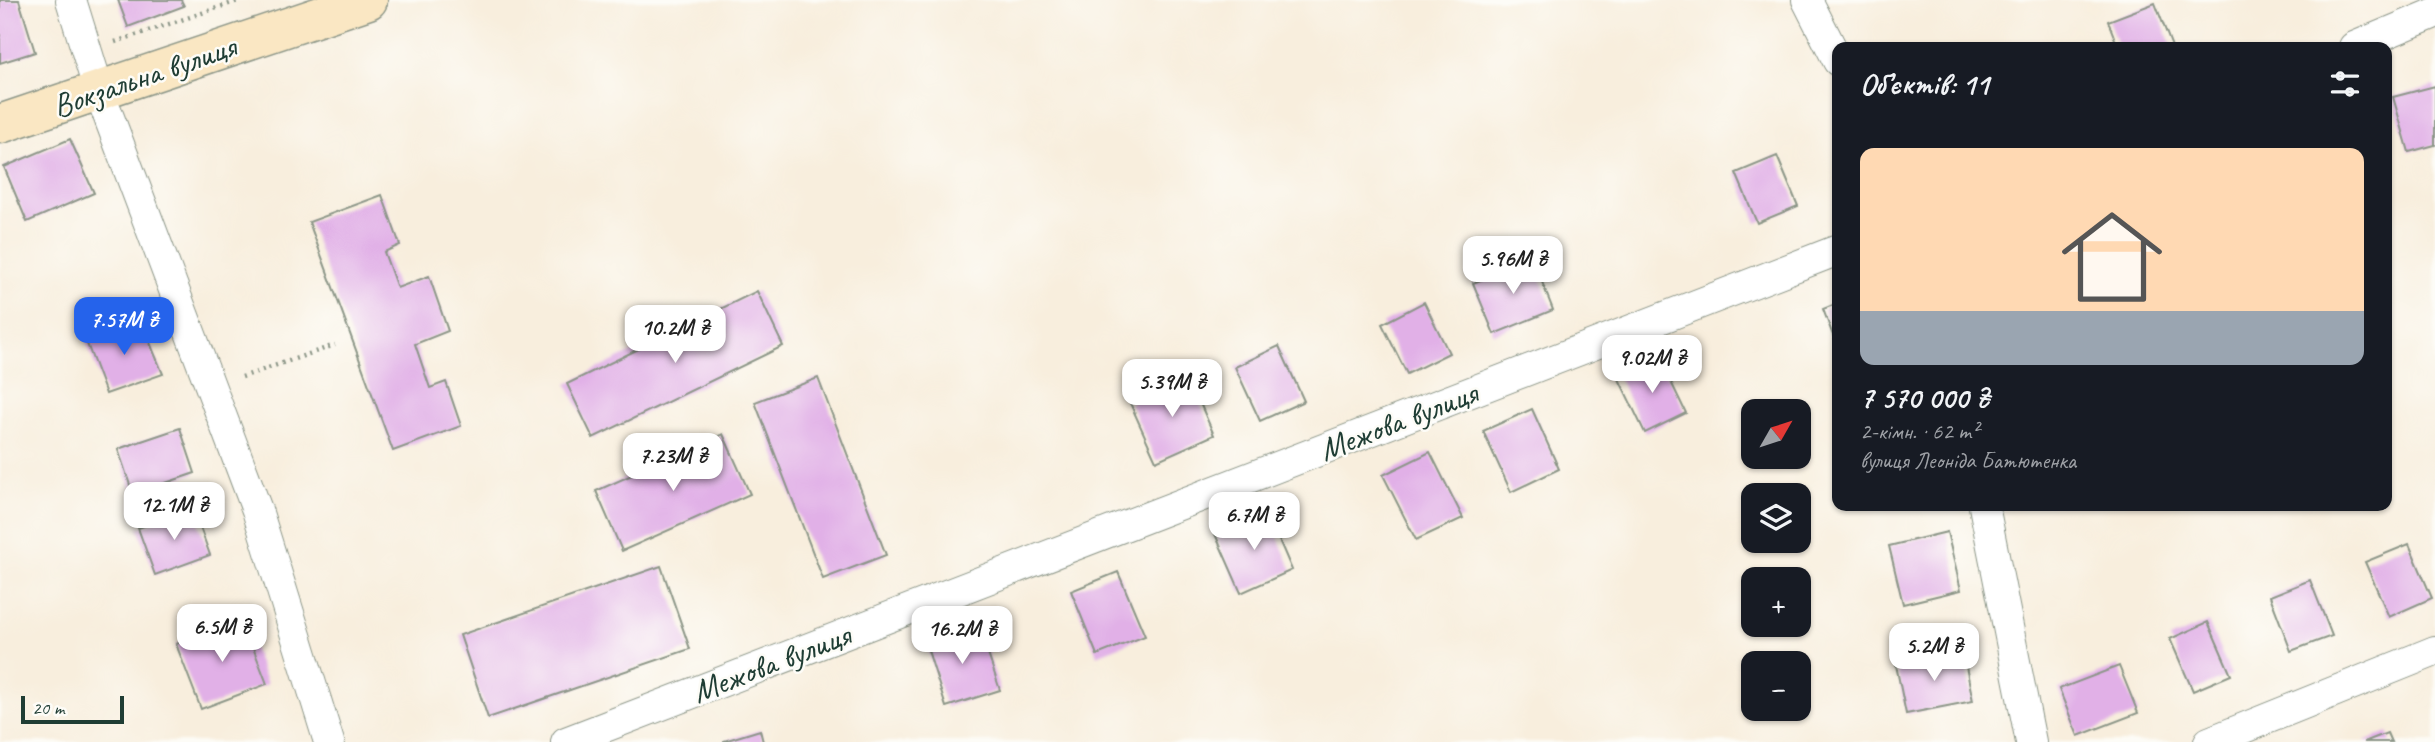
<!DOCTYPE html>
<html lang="uk">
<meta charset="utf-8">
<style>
body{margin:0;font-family:Caveat,sans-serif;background:#20242c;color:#f1f3f6;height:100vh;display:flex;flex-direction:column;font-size:26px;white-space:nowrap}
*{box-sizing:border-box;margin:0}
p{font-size:23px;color:#9ea1a6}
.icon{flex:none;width:38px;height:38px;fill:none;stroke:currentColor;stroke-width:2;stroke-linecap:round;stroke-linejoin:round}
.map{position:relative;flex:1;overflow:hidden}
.drawer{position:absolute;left:1832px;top:42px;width:560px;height:469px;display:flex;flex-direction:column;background:#171b24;border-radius:14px;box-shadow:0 2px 5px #0004}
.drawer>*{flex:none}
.needle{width:46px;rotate:51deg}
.tools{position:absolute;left:1741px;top:399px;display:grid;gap:14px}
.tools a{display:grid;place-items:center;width:70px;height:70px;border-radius:14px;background:#171b24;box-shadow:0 2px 5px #0004;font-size:35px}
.scale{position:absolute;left:21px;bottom:18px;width:103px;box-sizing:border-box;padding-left:7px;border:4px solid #1f3d34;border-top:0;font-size:19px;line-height:24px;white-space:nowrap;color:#1f3d34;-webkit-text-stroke:5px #fdfcf7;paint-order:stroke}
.price{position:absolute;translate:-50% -60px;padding:0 16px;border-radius:14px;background:#fff;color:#222;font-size:23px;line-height:46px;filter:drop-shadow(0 2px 4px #0008)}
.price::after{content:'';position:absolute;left:50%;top:42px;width:21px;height:16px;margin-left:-10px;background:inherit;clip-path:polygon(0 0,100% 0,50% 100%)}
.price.current{background:#2563eb;color:#fff}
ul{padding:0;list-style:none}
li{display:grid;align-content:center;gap:14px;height:371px;padding:0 28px}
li+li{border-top:2px solid #363941}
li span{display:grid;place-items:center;height:217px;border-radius:14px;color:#555}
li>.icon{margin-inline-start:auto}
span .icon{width:126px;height:126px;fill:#fffc;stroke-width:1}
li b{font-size:30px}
h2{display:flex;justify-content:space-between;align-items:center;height:84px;padding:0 28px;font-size:30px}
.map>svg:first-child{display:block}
</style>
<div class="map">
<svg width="2435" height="742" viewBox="0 0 2435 742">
<rect width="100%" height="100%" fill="#fdfcf7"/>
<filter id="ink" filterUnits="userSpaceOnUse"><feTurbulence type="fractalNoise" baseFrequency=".0143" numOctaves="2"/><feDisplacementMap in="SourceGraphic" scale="14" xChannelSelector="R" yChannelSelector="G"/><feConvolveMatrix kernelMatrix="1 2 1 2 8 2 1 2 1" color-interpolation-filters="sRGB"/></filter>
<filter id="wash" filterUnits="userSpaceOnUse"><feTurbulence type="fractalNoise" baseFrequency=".00686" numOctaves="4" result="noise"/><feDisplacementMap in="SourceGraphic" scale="28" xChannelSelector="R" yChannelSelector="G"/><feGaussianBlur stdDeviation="1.57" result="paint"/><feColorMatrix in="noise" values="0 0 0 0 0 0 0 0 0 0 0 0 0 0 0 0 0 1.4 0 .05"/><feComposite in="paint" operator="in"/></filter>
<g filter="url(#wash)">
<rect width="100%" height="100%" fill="#f8eedd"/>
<g id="blocks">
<g fill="#e1b0e7">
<path d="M0 0H19L35 52 0 63Z"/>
<path d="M118 0H181L184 6 128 27Z"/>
<path d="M2155 3 2172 47H2118L2108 21Z"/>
<path d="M2435 86V145L2409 152 2393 97Z"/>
<path d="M70 139 94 193 27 222 4 167Z"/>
<path d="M1777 156 1798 206 1757 223 1736 173Z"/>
<path d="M382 195 400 245 384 252 397 288 429 276 448 331 415 344 430 388 446 382 461 426 393 451 309 222Z"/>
<path d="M1533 259 1553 310 1494 334 1473 283Z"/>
<path d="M757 291 783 346 593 438 567 384Z"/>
<path d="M1424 302 1449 353 1407 374 1382 324Z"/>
<path d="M1838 303V346H1837L1823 309Z"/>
<path d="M140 319 163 374 106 394 86 341Z"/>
<path d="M1279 346 1304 401 1260 421 1235 367Z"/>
<path d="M1659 357 1686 413 1645 433 1618 377Z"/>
<path d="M818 378 886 555 823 579 755 402Z"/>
<path d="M1189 378 1214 435 1156 461 1130 403Z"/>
<path d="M1532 409 1559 469 1511 492 1483 431Z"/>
<path d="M180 428 195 473 133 494 118 449Z"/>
<path d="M723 434 750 494 622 551 596 491Z"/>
<path d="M1430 452 1463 518 1416 540 1383 475Z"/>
<path d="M193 508 210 555 155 575 138 528Z"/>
<path d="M1267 512 1292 570 1241 593 1215 534Z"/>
<path d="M1947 532 1961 590 1903 604 1889 546Z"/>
<path d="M2409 544 2432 598 2389 617 2365 562Z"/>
<path d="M661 566 690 649 488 718 460 635Z"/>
<path d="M1118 572 1145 636 1097 655 1071 591Z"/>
<path d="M2310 580 2332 636 2291 651 2270 596Z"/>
<path d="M242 619 267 684 201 709 176 644Z"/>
<path d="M2208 622 2231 675 2193 691 2170 639Z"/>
<path d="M978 624 1000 690 946 707 925 641Z"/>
<path d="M1963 652 1973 701 1906 714 1896 665Z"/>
<path d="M2119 666 2138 713 2078 736 2059 689Z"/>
<path d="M760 730 763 742H724V741Z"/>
<path d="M2387 733 2391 742H2364Z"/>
</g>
</g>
</g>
<g filter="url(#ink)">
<use href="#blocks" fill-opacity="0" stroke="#8c9688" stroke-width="2"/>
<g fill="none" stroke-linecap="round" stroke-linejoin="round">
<g stroke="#8c9688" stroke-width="32">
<g id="street">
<path d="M71 0 99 91 257 510 329 742"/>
<path d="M1807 0 1838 61"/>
<path d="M2354 47 2435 13"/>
<path d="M1984 506 2031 742"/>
<path d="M566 742 1838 250"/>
<path d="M2209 742 2435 651"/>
</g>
</g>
<g stroke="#8c9688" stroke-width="41">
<path id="secondary" d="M0 124 368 0"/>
</g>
<g stroke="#8c9688" stroke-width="4.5" stroke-dasharray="2 5" stroke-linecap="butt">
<path d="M115 42 241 0"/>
<path d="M242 377 335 345"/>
</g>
<use href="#street" stroke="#fff" stroke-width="30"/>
<use href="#secondary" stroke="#fae7c3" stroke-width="38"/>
</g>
</g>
<g text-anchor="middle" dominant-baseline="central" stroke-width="5" stroke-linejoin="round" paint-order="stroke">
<g font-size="33" fill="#1f3d34" stroke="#fdfcf7">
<text transform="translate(144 76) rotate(-19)">Вокзальна вулиця</text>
<text transform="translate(1398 421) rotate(-21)">Межова вулиця</text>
<text transform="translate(771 663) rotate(-21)">Межова вулиця</text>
</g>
</g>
</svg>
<div class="tools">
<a><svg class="needle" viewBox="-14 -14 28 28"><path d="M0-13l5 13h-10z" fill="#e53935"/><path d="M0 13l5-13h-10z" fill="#9ea1a6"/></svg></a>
<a><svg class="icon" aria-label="layers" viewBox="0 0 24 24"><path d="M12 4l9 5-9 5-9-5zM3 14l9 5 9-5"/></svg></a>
<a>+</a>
<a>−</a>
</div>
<div class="scale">20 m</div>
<b class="price" style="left:1513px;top:296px">5.96M ₴</b>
<b class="price current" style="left:124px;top:357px">7.57M ₴</b>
<b class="price" style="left:675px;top:365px">10.2M ₴</b>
<b class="price" style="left:1652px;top:395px">9.02M ₴</b>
<b class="price" style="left:1172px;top:419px">5.39M ₴</b>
<b class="price" style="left:673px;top:493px">7.23M ₴</b>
<b class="price" style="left:174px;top:542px">12.1M ₴</b>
<b class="price" style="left:1254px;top:552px">6.7M ₴</b>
<b class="price" style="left:222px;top:664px">6.5M ₴</b>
<b class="price" style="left:962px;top:666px">16.2M ₴</b>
<b class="price" style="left:1934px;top:683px">5.2M ₴</b>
<section class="drawer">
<h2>Об’єктів: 11<svg class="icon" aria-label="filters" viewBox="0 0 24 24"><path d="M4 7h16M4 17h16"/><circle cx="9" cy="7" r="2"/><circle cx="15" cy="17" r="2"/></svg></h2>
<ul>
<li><span style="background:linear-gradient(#ffd9b3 75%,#9aa5b1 0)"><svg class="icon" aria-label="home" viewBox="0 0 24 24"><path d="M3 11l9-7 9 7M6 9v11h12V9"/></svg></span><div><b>7 570 000 ₴</b><p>2-кімн. · 62 m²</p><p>вулиця Леоніда Батютенка</p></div></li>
</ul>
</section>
</div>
